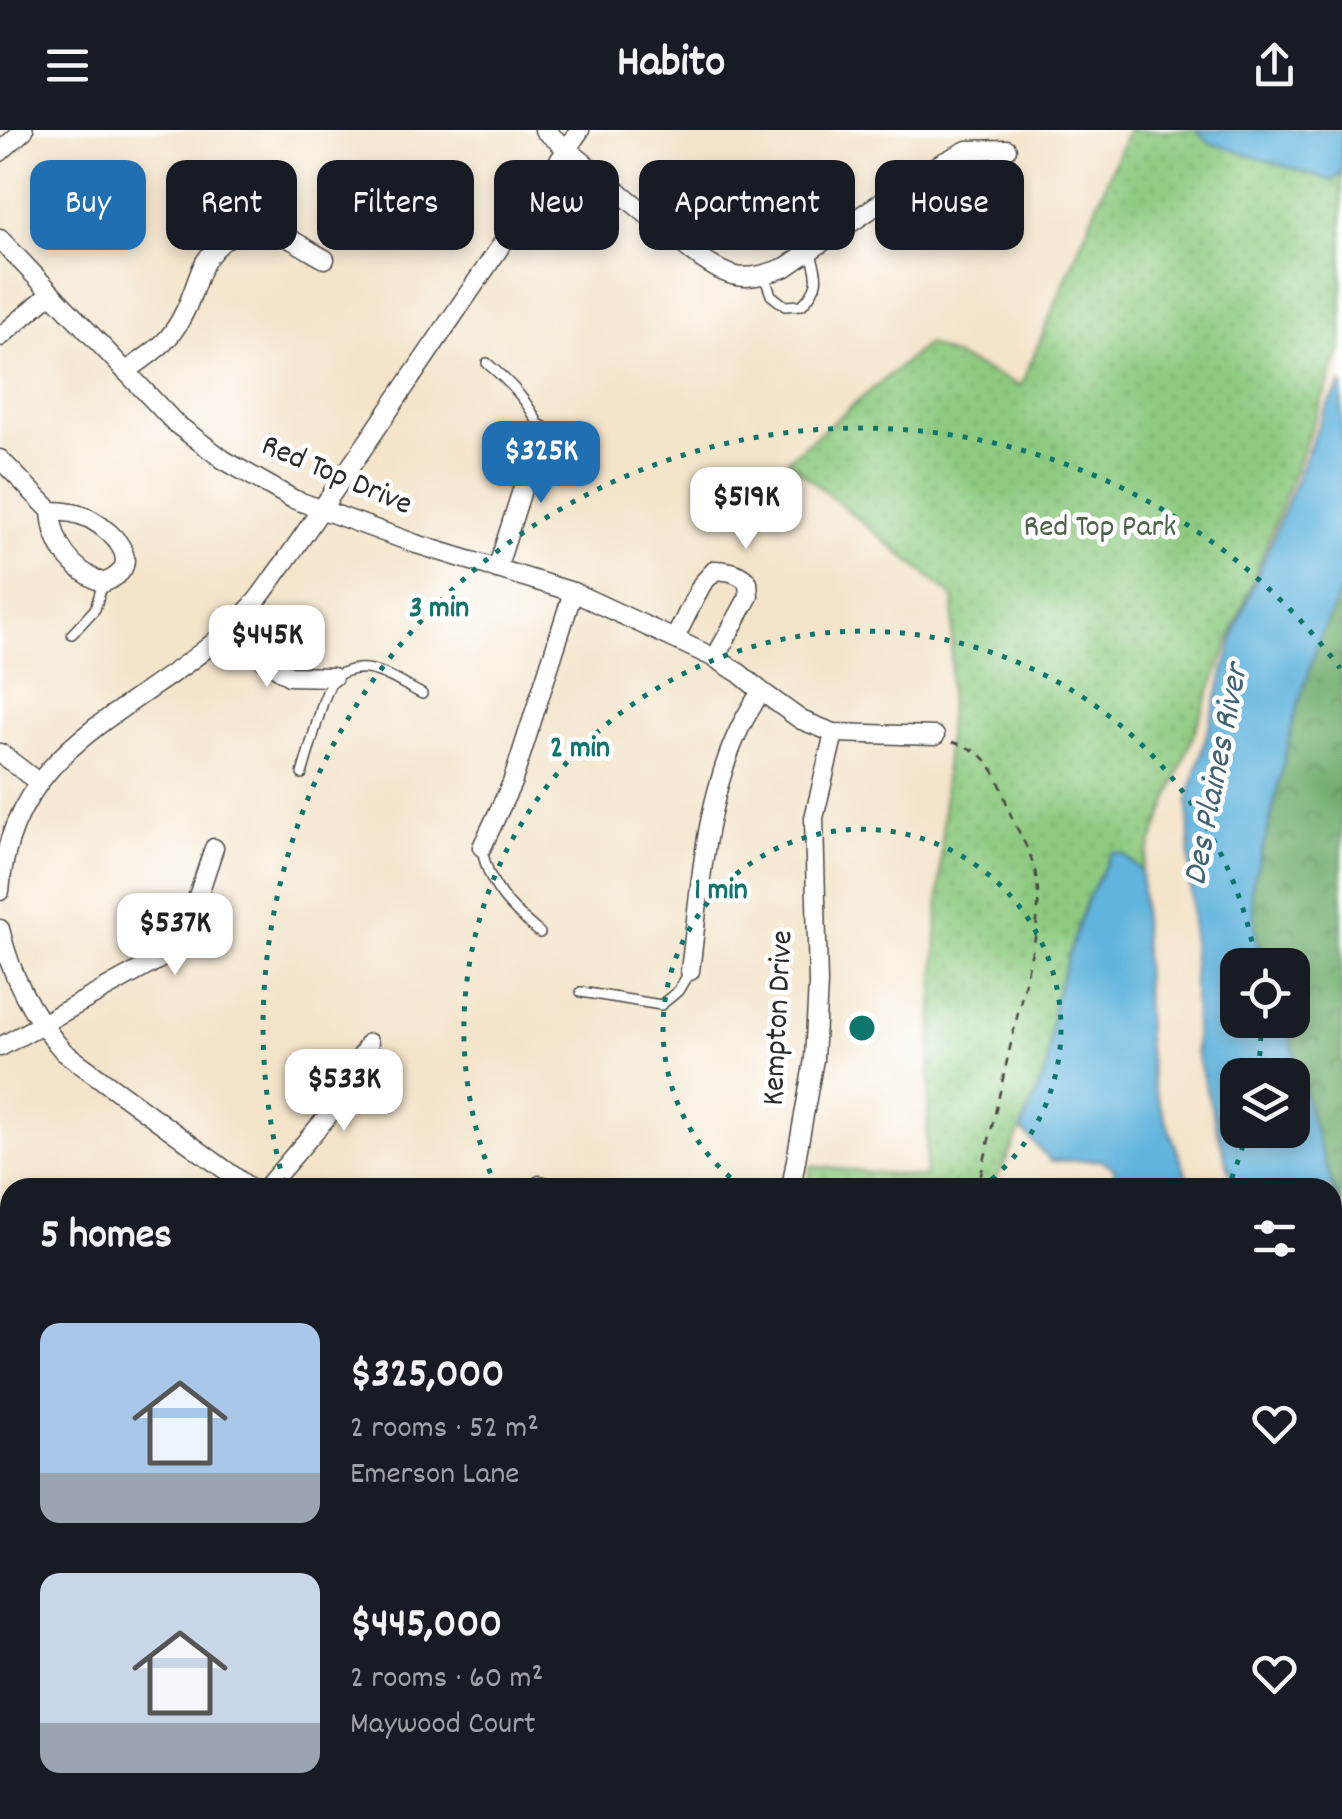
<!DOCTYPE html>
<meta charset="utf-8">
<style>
body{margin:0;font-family:Dekko,sans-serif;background:#20242c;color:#f1f3f6;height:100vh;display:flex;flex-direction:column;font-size:38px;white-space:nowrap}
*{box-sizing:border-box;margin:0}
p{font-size:32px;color:#9ea1a6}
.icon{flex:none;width:55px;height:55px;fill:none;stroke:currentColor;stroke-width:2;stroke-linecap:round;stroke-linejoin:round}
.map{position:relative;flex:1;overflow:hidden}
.side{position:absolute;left:0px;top:1048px;width:1342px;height:642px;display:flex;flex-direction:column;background:#171b24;border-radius:30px 30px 0 0;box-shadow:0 5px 15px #0003}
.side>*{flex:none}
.banner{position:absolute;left:30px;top:30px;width:1282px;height:90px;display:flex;gap:20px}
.fabs{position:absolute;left:1220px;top:818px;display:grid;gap:20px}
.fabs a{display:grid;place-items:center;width:90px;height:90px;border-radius:20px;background:#171b24;box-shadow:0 5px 15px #0003;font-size:50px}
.price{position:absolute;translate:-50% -85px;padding:0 22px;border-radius:20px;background:#fff;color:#222;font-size:32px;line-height:65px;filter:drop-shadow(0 2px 5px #0008)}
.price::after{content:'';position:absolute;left:50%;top:60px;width:30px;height:22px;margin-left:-15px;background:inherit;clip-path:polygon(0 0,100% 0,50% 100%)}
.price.on{background:#1f6fb2;color:#fff}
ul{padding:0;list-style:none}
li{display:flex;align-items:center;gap:30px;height:250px;padding:0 40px}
li span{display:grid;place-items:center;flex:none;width:280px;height:200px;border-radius:20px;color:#555}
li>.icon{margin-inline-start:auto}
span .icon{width:120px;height:120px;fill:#fffc;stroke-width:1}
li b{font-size:42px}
h2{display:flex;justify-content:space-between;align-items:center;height:120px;padding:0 40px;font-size:42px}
.pill{padding:0 35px;border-radius:20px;background:#171b24;box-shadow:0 5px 15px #0003;font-size:35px;line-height:90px}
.pill.on{background:#1f6fb2;color:#fff}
header{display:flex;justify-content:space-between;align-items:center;height:130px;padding:0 40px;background:#171b24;font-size:45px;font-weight:700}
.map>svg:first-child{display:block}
</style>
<header><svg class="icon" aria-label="menu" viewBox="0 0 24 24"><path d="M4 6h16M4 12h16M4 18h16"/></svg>Habito<svg class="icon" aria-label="share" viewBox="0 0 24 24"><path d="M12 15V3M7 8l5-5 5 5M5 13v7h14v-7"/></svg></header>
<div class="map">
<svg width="1342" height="1689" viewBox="0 0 1342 1689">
<defs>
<pattern id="grass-dots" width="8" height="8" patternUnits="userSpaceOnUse" patternTransform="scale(2.5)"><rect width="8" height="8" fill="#8ecb81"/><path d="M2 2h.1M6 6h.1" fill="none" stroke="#7bae70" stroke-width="1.8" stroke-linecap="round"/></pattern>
<pattern id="forest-crowns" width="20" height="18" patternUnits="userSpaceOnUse" patternTransform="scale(2.5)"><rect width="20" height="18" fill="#72af6f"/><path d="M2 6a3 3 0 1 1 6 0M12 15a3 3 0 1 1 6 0" fill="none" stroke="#5e8f5b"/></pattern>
</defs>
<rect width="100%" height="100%" fill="#fff"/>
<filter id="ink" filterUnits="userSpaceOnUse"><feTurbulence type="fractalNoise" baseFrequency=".01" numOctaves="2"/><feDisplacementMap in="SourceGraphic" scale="20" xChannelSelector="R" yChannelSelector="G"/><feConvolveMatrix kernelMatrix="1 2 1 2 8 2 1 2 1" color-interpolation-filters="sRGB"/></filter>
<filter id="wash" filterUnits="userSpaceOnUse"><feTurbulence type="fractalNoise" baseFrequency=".0048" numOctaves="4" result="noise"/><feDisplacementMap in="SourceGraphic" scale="40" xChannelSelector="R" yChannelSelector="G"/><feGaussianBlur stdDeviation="2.25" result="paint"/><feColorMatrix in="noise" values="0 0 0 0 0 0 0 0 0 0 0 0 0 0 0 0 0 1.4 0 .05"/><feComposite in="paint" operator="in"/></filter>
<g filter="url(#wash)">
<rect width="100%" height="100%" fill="#f4e4ca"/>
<path fill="url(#grass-dots)" stroke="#5c7b56" stroke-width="2.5" d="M1128 0H1342V218L1141 741 1123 724 1054 870 1047 939 1021 999 993 1057H809L810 1036 925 1047 954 468 787 330 927 214 1021 256Z"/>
<path fill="url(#forest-crowns)" stroke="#4e6d4d" stroke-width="2.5" d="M1342 458V1086L1312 992 1286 890H1292V835H1265C1258 817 1249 779 1251 760 1252 741 1265 713 1270 693 1288 614 1303 530 1342 458Z"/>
<g fill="#61b4dd" stroke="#467084" stroke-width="2.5" fill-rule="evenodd">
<path d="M1196 0H1342V42L1333 51 1210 13Z"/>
<path d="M1342 254V458L1319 510 1293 591 1268 699 1251 759 1258 817 1265 835H1238V890H1286L1312 992 1342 1086V1419L1332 1403V1058L1234 1057 1196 923 1188 671 1237 496 1324 281ZM1292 945V1000H1238V945Z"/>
<path d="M1112 722 1123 724 1141 741 1147 912 1153 956 1191 1057H1115L1114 1038 1101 1030 1051 1031 1021 999 1047 939 1054 870 1086 772Z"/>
</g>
</g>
<g filter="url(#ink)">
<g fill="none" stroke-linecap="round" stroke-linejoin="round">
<g stroke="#494743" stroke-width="12">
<g id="service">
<path d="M764 145 771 165 785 176 802 175C822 154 818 147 810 120"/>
<path d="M487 233C510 253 529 271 541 300"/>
<path d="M72 504 95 479 103 453"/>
<path d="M302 644 323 572 333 547C340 544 349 539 357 539 378 536 404 555 422 564"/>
<path d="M482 717C487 756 511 779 540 803"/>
<path d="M581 862 661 875 678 861 690 841"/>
<path d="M0 1329 10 1328"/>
<path d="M134 1689 158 1680"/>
</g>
</g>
<g stroke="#494743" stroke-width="21">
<g id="minor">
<path d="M544 0 696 125C731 150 745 153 786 137L930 39 967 20 1007 19"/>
<path d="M0 22 24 0"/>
<path d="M0 109 175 293 224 330 293 369 416 414 573 462 715 528 739 543 761 561 801 590 834 603 935 606"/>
<path d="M0 207 50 164"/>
<path d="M126 242C139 231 157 221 168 208 184 189 191 167 199 145 207 122 235 93 262 98 284 103 306 119 325 129"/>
<path d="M0 329 51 381C53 416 71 439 103 453 146 437 117 404 90 389 78 383 65 381 51 381"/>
<path d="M497 439 541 300"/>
<path d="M224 503 289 546 333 547"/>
<path d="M675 508 702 454 715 440C729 441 738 442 748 452L749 466 715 528"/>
<path d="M0 623 38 652"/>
<path d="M482 717 512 653 573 462"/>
<path d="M0 761C12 601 161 578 252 476 264 463 273 447 284 433 312 394 338 354 366 314 437 209 508 105 580 0"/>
<path d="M0 799C11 847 32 885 64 922L250 1058"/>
<path d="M690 841C700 762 704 676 738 602 744 588 753 575 761 561"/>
<path d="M0 917 174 821 187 799 214 718"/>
<path d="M540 1055 550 1058"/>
<path d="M266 1058 327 987 369 913"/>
<path d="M791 1058 814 929 818 854 814 688 834 603"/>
<path d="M0 1270H10"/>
</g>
</g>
<path stroke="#494743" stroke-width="2.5" stroke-dasharray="8 8" stroke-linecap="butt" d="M952 612C964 616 977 620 986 630 1000 645 1004 669 1012 688 1022 709 1035 729 1037 753 1040 772 1037 790 1035 808L978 1058"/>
<use href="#service" stroke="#fff" stroke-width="9"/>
<use href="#minor" stroke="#fff" stroke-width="18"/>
</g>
</g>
<g fill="none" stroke="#0f766e" stroke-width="5" stroke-dasharray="5 10">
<path d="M742 1057A199 199 0 1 1 982 1057"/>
<path d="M1247 1001A399 399 0 0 1 1228 1057M496 1057A399 399 0 1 1 1256 832M1261 891A399 399 0 0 1 1258 943"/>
<path d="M284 1053A598 598 0 0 1 1340 538"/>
</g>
<g text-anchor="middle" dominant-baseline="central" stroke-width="9" stroke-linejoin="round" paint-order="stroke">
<g font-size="32" fill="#2b2b2b" stroke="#fff">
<text transform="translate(336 347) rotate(23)">Red Top Drive</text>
<text transform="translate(780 888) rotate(-87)">Kempton Drive</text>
</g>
<g font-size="32" fill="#4e6349" stroke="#fff">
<text x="1100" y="399">Red Top Park</text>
</g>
<g font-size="35" font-style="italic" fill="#416272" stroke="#fff">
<text transform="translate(1218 645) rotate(-79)">Des Plaines River</text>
</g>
</g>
<circle cx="862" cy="898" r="15" fill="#0f766e" stroke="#fff" stroke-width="5"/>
<g font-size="30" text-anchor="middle" font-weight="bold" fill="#0f766e" stroke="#fff" stroke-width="9" stroke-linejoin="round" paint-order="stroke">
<text x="439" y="486">3 min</text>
<text x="580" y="626">2 min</text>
<text x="721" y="768">1 min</text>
</g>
</svg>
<div class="fabs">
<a><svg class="icon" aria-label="locate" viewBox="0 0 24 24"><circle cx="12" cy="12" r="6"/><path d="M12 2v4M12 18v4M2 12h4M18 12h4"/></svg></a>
<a><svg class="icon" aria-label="layers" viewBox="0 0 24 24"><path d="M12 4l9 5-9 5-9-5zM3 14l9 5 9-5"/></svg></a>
</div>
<b class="price on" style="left:541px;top:376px">$325K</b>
<b class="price" style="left:746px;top:422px">$519K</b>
<b class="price" style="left:267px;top:560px">$445K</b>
<b class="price" style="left:175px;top:848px">$537K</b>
<b class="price" style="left:344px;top:1004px">$533K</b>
<div class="banner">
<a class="pill on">Buy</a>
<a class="pill">Rent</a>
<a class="pill">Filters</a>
<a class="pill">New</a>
<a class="pill">Apartment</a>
<a class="pill">House</a>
</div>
<section class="side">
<h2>5 homes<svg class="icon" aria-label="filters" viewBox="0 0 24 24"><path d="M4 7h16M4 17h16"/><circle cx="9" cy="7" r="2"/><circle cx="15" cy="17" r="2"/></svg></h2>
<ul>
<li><span style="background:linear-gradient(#a9c7e8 75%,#9aa5b1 0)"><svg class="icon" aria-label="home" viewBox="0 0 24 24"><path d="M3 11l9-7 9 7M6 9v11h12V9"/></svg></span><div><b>$325,000</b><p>2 rooms · 52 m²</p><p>Emerson Lane</p></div><svg class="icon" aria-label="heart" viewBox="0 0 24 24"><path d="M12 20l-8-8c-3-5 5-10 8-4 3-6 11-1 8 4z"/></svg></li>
<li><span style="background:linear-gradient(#c9d6e8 75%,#9aa5b1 0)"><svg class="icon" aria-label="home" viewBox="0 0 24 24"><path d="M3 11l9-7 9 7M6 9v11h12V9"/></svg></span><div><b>$445,000</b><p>2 rooms · 60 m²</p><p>Maywood Court</p></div><svg class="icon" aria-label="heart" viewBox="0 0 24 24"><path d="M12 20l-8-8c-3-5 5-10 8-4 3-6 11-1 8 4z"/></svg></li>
</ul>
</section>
</div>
